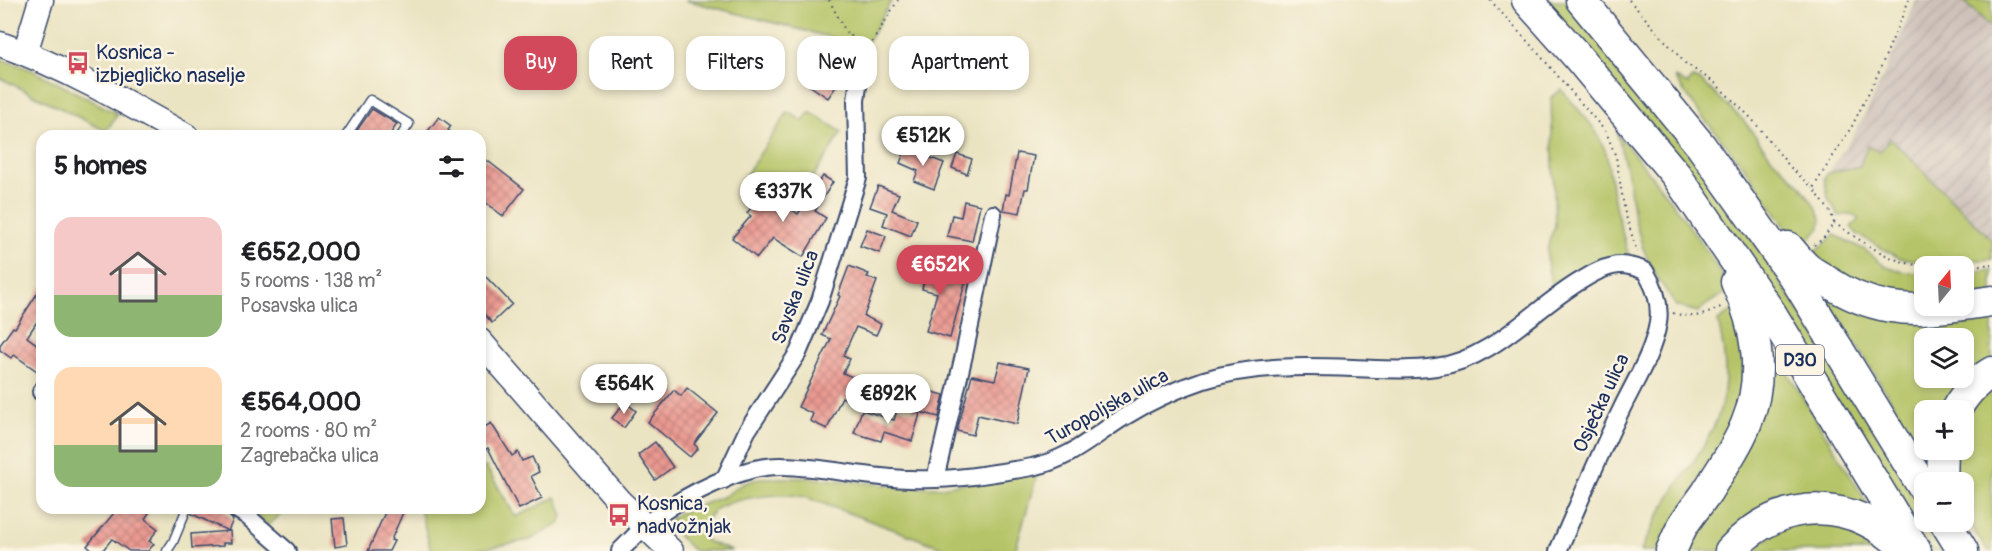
<!DOCTYPE html>
<meta charset="utf-8">
<style>
body{margin:0;font-family:Pangolin,sans-serif;background:#f6f6f6;color:#202124;height:100vh;display:flex;flex-direction:column;font-size:22px;white-space:nowrap}
*{box-sizing:border-box;margin:0}
p{font-size:20px;color:#757577}
.icon{flex:none;width:33px;height:33px;fill:none;stroke:currentColor;stroke-width:2;stroke-linecap:round;stroke-linejoin:round}
.map{position:relative;flex:1;overflow:hidden}
.sheet{position:absolute;left:36px;top:130px;width:450px;height:384px;display:flex;flex-direction:column;background:#fff;border-radius:18px;box-shadow:0 3px 9px #0003}
.sheet>*{flex:none}
.hud{position:absolute;left:504px;top:36px;width:570px;height:54px;display:flex;gap:12px}
.needle{width:39px;rotate:18deg}
.fabs{position:absolute;left:1914px;top:256px;display:grid;gap:12px}
.fabs a{display:grid;place-items:center;width:60px;height:60px;border-radius:12px;background:#fff;box-shadow:0 3px 9px #0003;font-size:30px}
.price{position:absolute;translate:-50% -51px;padding:0 14px;border-radius:21px;background:#fff;color:#222;font-size:20px;line-height:39px;filter:drop-shadow(0 2px 3px #0008)}
.price::after{content:'';position:absolute;left:50%;top:36px;width:18px;height:14px;margin-left:-9px;background:inherit;clip-path:polygon(0 0,100% 0,50% 100%)}
.price.active{background:#d1495b;color:#fff}
ul{padding:0;list-style:none}
li{display:flex;align-items:center;gap:18px;height:150px;padding:0 18px}
li span{display:grid;place-items:center;flex:none;width:168px;height:120px;border-radius:18px;color:#555}
li>.icon{margin-inline-start:auto}
span .icon{width:72px;height:72px;fill:#fffc;stroke-width:1}
li b{font-size:26px}
h2{display:flex;justify-content:space-between;align-items:center;height:72px;padding:0 18px;font-size:26px}
.chip{padding:0 21px;border-radius:18px;background:#fff;box-shadow:0 3px 9px #0003;font-size:21px;line-height:54px}
.chip.active{background:#d1495b;color:#fff}
.map>svg:first-child{display:block}
</style>
<div class="map">
<svg width="1992" height="551" viewBox="0 0 1992 551">
<defs>
<pattern id="industrial-furrows" width="10" height="10" patternUnits="userSpaceOnUse" patternTransform="scale(1.5)"><rect width="10" height="10" fill="#cec1b9"/><path d="M-1 1l2-2M0 10L10 0M9 11l2-2" fill="none" stroke="#b0a6a1"/></pattern>
<pattern id="building-cross-hatch" width="8" height="8" patternUnits="userSpaceOnUse" patternTransform="scale(1.5)"><rect width="8" height="8" fill="#eb9a91"/><path d="M0 0l8 8M0 8l8-8" fill="none" stroke="#be7e7a"/></pattern>
</defs>
<rect width="100%" height="100%" fill="#fcf5e5"/>
<filter id="ink" filterUnits="userSpaceOnUse"><feTurbulence type="fractalNoise" baseFrequency=".0167" numOctaves="2"/><feDisplacementMap in="SourceGraphic" scale="12" xChannelSelector="R" yChannelSelector="G"/><feConvolveMatrix kernelMatrix="1 2 1 2 8 2 1 2 1" color-interpolation-filters="sRGB"/></filter>
<filter id="wash" filterUnits="userSpaceOnUse"><feTurbulence type="fractalNoise" baseFrequency=".008" numOctaves="4" result="noise"/><feDisplacementMap in="SourceGraphic" scale="24" xChannelSelector="R" yChannelSelector="G"/><feGaussianBlur stdDeviation="1.35" result="paint"/><feColorMatrix in="noise" values="0 0 0 0 0 0 0 0 0 0 0 0 0 0 0 0 0 1.4 0 .05"/><feComposite in="paint" operator="in"/></filter>
<g filter="url(#wash)">
<rect width="100%" height="100%" fill="#ebe4c3"/>
<path fill="url(#industrial-furrows)" d="M1916 0H1963L1992 28V240L1891 139 1880 152 1860 166 1828 173 1856 131 1874 97Z"/>
<g fill="#b5c467" stroke="#687a62" stroke-width="1.5" fill-rule="evenodd">
<path d="M685 0H892L859 57 837 39Z"/>
<path d="M1544 0H1565L1589 25 1719 187 1880 435 1924 509V522H1932L1948 551H1930Z"/>
<path d="M1963 0H1992V28Z"/>
<path d="M0 59 30 69 118 114 106 131 0 78Z"/>
<path d="M1674 77 1688 84 1692 78 1701 81 1744 121 1771 157 1801 186 1817 209 1821 218 1820 228 1810 239 1798 245 1742 164 1701 115Z"/>
<path d="M1562 90 1594 128 1606 152 1615 206 1629 257 1617 260 1554 290C1546 268 1543 248 1555 227L1551 97Z"/>
<path d="M788 112 803 121 810 112 842 132 799 199 760 178 753 187 743 179Z"/>
<path d="M1617 133C1656 182 1700 235 1730 290 1719 298 1707 302 1698 312L1676 306 1653 271 1643 248 1634 217 1628 175Z"/>
<path d="M1890 138 1992 240V259L1941 263 1899 258 1857 234 1851 227 1859 219 1852 214 1839 216 1828 198 1824 178 1828 173 1860 166 1867 146 1880 152Z"/>
<path d="M1835 235 1865 250 1883 265 1905 272 1924 274V306L1895 304 1809 259 1816 251Z"/>
<path d="M1992 270V299L1964 302V274Z"/>
<path d="M1824 293 1954 321 1992 316V362L1945 411H1924V450H1934L1930 463ZM1924 339H1964V378H1924Z"/>
<path d="M1739 306 1745 400 1662 551H1641C1650 531 1660 512 1672 493 1688 468 1709 443 1719 413 1729 383 1725 351 1718 321Z"/>
<path d="M1769 342 1877 519 1850 505 1724 551H1681Z"/>
<path d="M1992 386V551H1988L1967 519 1964 509V483H1955L1953 450H1964V417Z"/>
<path d="M486 467 516 517 556 497 563 516 560 523 530 540 471 551H431L420 509 480 508V469Z"/>
<path d="M1038 472 1015 551H952L805 497C783 492 741 497 720 507 711 511 706 520 702 528L706 541 732 551H694L669 527 670 520 679 513 725 496 742 484 760 478H811L909 487H941Z"/>
<path d="M248 509H288L268 525Z"/>
<path d="M1797 521 1848 523 1890 551H1747Z"/>
</g>
<g id="blocks">
<g fill="url(#building-cross-hatch)">
<path d="M823 65 842 78 828 98 809 85Z"/>
<path d="M372 109 397 124 389 136H353Z"/>
<path d="M439 117 451 126 448 130 456 136H424Z"/>
<path d="M908 144 920 149 918 153 944 163 934 189 914 181 918 171 900 163Z"/>
<path d="M1017 153 1034 156 1028 189H1025L1020 213 1003 210 1006 194 1009 195Z"/>
<path d="M957 154 972 159 967 174 952 168Z"/>
<path d="M484 158 524 189 503 216 480 198V164Z"/>
<path d="M823 176 833 182 815 211 826 218 803 257 773 238 757 258 732 238 751 216 747 213 760 196 769 202 773 196 798 214Z"/>
<path d="M878 186 899 194 892 210 917 220 911 236 883 225 887 213 870 207Z"/>
<path d="M964 201 980 205 972 241 947 236 952 215 961 217Z"/>
<path d="M867 229 886 236 880 253 860 246Z"/>
<path d="M914 256 938 264 935 273 966 280 950 338 926 331 937 293 922 289 925 276 909 271Z"/>
<path d="M849 266 869 274 867 277 877 281 864 316 881 324 876 335 856 327 843 356 850 359 843 373 864 382 854 403 842 397 827 429 810 421 813 414 798 407 831 339 822 335 840 296 838 295Z"/>
<path d="M486 277 512 304 492 323 480 309V282Z"/>
<path d="M42 286V314L27 337 42 348V364L37 371 14 355 11 358 0 350V345L13 327 15 328Z"/>
<path d="M1000 362 1029 368 1017 424 978 415 973 435 957 431 972 375 995 380Z"/>
<path d="M687 388 718 413 694 444 698 448 690 457 648 422 674 390 681 396Z"/>
<path d="M922 389 944 395 939 417 912 410 916 398 919 399Z"/>
<path d="M625 402 636 411 624 428 612 418Z"/>
<path d="M898 407 920 414 912 441 884 432 881 441 854 433 862 410 894 420Z"/>
<path d="M491 423 512 456 518 452 522 461 532 457 539 472 531 476 542 498 519 509 488 448 484 450 480 444V430Z"/>
<path d="M655 442 673 467 655 480 638 455Z"/>
<path d="M118 508H152L145 519 158 529 149 541 154 544 148 551H129L112 539 102 551H93L87 546Z"/>
<path d="M193 508H221L233 520 228 531 192 514Z"/>
<path d="M387 508H405L391 540 394 541 389 551H368Z"/>
<path d="M344 518 347 545 335 547 332 519Z"/>
<path d="M230 531 231 543H223V546L192 548 191 534Z"/>
</g>
</g>
</g>
<g filter="url(#ink)">
<use href="#blocks" fill-opacity="0" stroke="#3a4a6d" stroke-width="1.5"/>
<g fill="none" stroke-linecap="round" stroke-linejoin="round">
<g stroke="#3a4a6d" stroke-width="11">
<g id="lane">
<path d="M346 136 370 100 409 124 401 136"/>
<path d="M167 551 173 542 187 508"/>
</g>
</g>
<g stroke="#3a4a6d" stroke-width="20">
<g id="street">
<path d="M41 392 42 390"/>
<path d="M935 479 964 355 993 214"/>
<path d="M724 480 747 431 798 353 820 301 858 178 856 101 859 78"/>
<path d="M234 508 247 516 287 551"/>
<path d="M620 551C630 541 640 530 652 520 683 496 744 464 783 466 826 467 868 478 910 479 950 481 992 474 1032 467 1071 459 1092 437 1124 417 1148 402 1177 389 1204 380 1252 365 1303 366 1353 368 1381 369 1408 371 1436 367 1493 360 1535 307 1582 280 1592 274 1602 268 1613 266 1623 263 1635 267 1645 271 1655 287 1661 303 1658 323 1653 353 1635 381 1622 408 1599 455 1579 503 1558 551"/>
</g>
</g>
<g stroke="#3a4a6d" stroke-width="27">
<g id="secondary">
<path d="M0 44C65 67 126 102 186 136"/>
<path d="M25 53 41 0"/>
<path d="M480 341 620 502 671 551"/>
</g>
</g>
<g stroke="#3a4a6d" stroke-width="33">
<g id="highway">
<path d="M1527 0 1576 55 1676 175 1771 313 1916 551"/>
<path d="M1581 0 1701 146 1796 280 1924 489"/>
<path d="M1788 247C1794 254 1800 262 1807 268 1813 273 1821 277 1827 281 1869 309 1908 313 1957 306"/>
<path d="M1964 305 1992 301"/>
<path d="M1955 411C1965 394 1975 382 1992 372"/>
<path d="M1942 483 1943 450"/>
<path d="M1945 522 1963 551"/>
<path d="M1671 551C1676 541 1679 531 1685 522 1692 512 1700 502 1707 492 1720 470 1737 448 1746 424 1766 376 1757 328 1736 282"/>
<path d="M1730 551C1781 494 1856 497 1907 551"/>
</g>
</g>
<g stroke="#3a4a6d" stroke-width="2" stroke-dasharray="1.5 4.5" stroke-linecap="butt">
<path d="M829 0 846 32 867 48"/>
<path d="M1490 0 1538 53 1606 132 1616 157 1625 213 1637 252"/>
<path d="M1629 0 1685 63 1715 83 1752 119 1790 167 1813 188"/>
<path d="M863 64 868 49 898 0"/>
<path d="M1834 223 1831 213 1813 188 1852 126 1877 76 1909 0"/>
<path d="M1814 245 1823 239 1834 223C1856 237 1878 254 1903 262 1926 269 1968 267 1992 264"/>
<path d="M1673 313C1693 319 1706 316 1724 305"/>
</g>
<use href="#lane" stroke="#fff" stroke-width="8"/>
<use href="#street" stroke="#fff" stroke-width="16"/>
<use href="#secondary" stroke="#fff" stroke-width="24"/>
<use href="#highway" stroke="#fff" stroke-width="30"/>
</g>
</g>
<defs>
<g id="bus-bare" transform="scale(1.8)"><path d="M-5-6H5V4H4V6H2V4H-2V6H-4V4H-5ZM-3.5-4V0h7V-4ZM-3.5 1.2v1.5H-2V1.2ZM2 1.2v1.5H3.5V1.2Z" fill="#d1495b" stroke="#fcf5e5" stroke-width="2.5" paint-order="stroke"/></g>
</defs>
<g fill-rule="evenodd">
<use href="#bus-bare" x="78" y="63"/>
<use href="#bus-bare" x="619" y="515"/>
</g>
<g text-anchor="middle" dominant-baseline="central" stroke-width="5" stroke-linejoin="round" paint-order="stroke">
<rect fill="#fcf5e5" stroke="#5e6a86" stroke-width="1.5" x="1776" y="345" width="48" height="30" rx="4.5"/>
<g font-size="18" font-weight="bold" fill="#1b2f5e">
<text x="1800" y="360">D30</text>
</g>
<g font-size="20" fill="#1b2f5e" stroke="#fcf5e5" text-anchor="start">
<text x="96" y="52">Kosnica -<tspan x="96" dy="23">izbjegličko naselje</tspan></text>
<text x="637" y="503">Kosnica,<tspan x="637" dy="23">nadvožnjak</tspan></text>
</g>
<g font-size="20" fill="#1b2f5e" stroke="#fcf5e5">
<text transform="translate(795 297) rotate(-69)">Savska ulica</text>
<text transform="translate(1601 403) rotate(-65)">Osječka ulica</text>
<text transform="translate(1107 407) rotate(-29)">Turopoljska ulica</text>
</g>
</g>
</svg>
<div class="fabs">
<a><svg class="needle" viewBox="-14 -14 28 28"><path d="M0-13l5 13h-10z" fill="#e53935"/><path d="M0 13l5-13h-10z" fill="#757577"/></svg></a>
<a><svg class="icon" aria-label="layers" viewBox="0 0 24 24"><path d="M12 4l9 5-9 5-9-5zM3 14l9 5 9-5"/></svg></a>
<a>+</a>
<a>−</a>
</div>
<b class="price" style="left:923px;top:167px">€512K</b>
<b class="price" style="left:783px;top:223px">€337K</b>
<b class="price active" style="left:940px;top:296px">€652K</b>
<b class="price" style="left:624px;top:415px">€564K</b>
<b class="price" style="left:888px;top:425px">€892K</b>
<div class="hud">
<a class="chip active">Buy</a>
<a class="chip">Rent</a>
<a class="chip">Filters</a>
<a class="chip">New</a>
<a class="chip">Apartment</a>
</div>
<section class="sheet">
<h2>5 homes<svg class="icon" aria-label="filters" viewBox="0 0 24 24"><path d="M4 7h16M4 17h16"/><circle cx="9" cy="7" r="2"/><circle cx="15" cy="17" r="2"/></svg></h2>
<ul>
<li><span style="background:linear-gradient(#f6c9c9 65%,#8fb573 0)"><svg class="icon" aria-label="home" viewBox="0 0 24 24"><path d="M3 11l9-7 9 7M6 9v11h12V9"/></svg></span><div><b>€652,000</b><p>5 rooms · 138 m²</p><p>Posavska ulica</p></div></li>
<li><span style="background:linear-gradient(#ffd9b3 65%,#8fb573 0)"><svg class="icon" aria-label="home" viewBox="0 0 24 24"><path d="M3 11l9-7 9 7M6 9v11h12V9"/></svg></span><div><b>€564,000</b><p>2 rooms · 80 m²</p><p>Zagrebačka ulica</p></div></li>
</ul>
</section>
</div>
